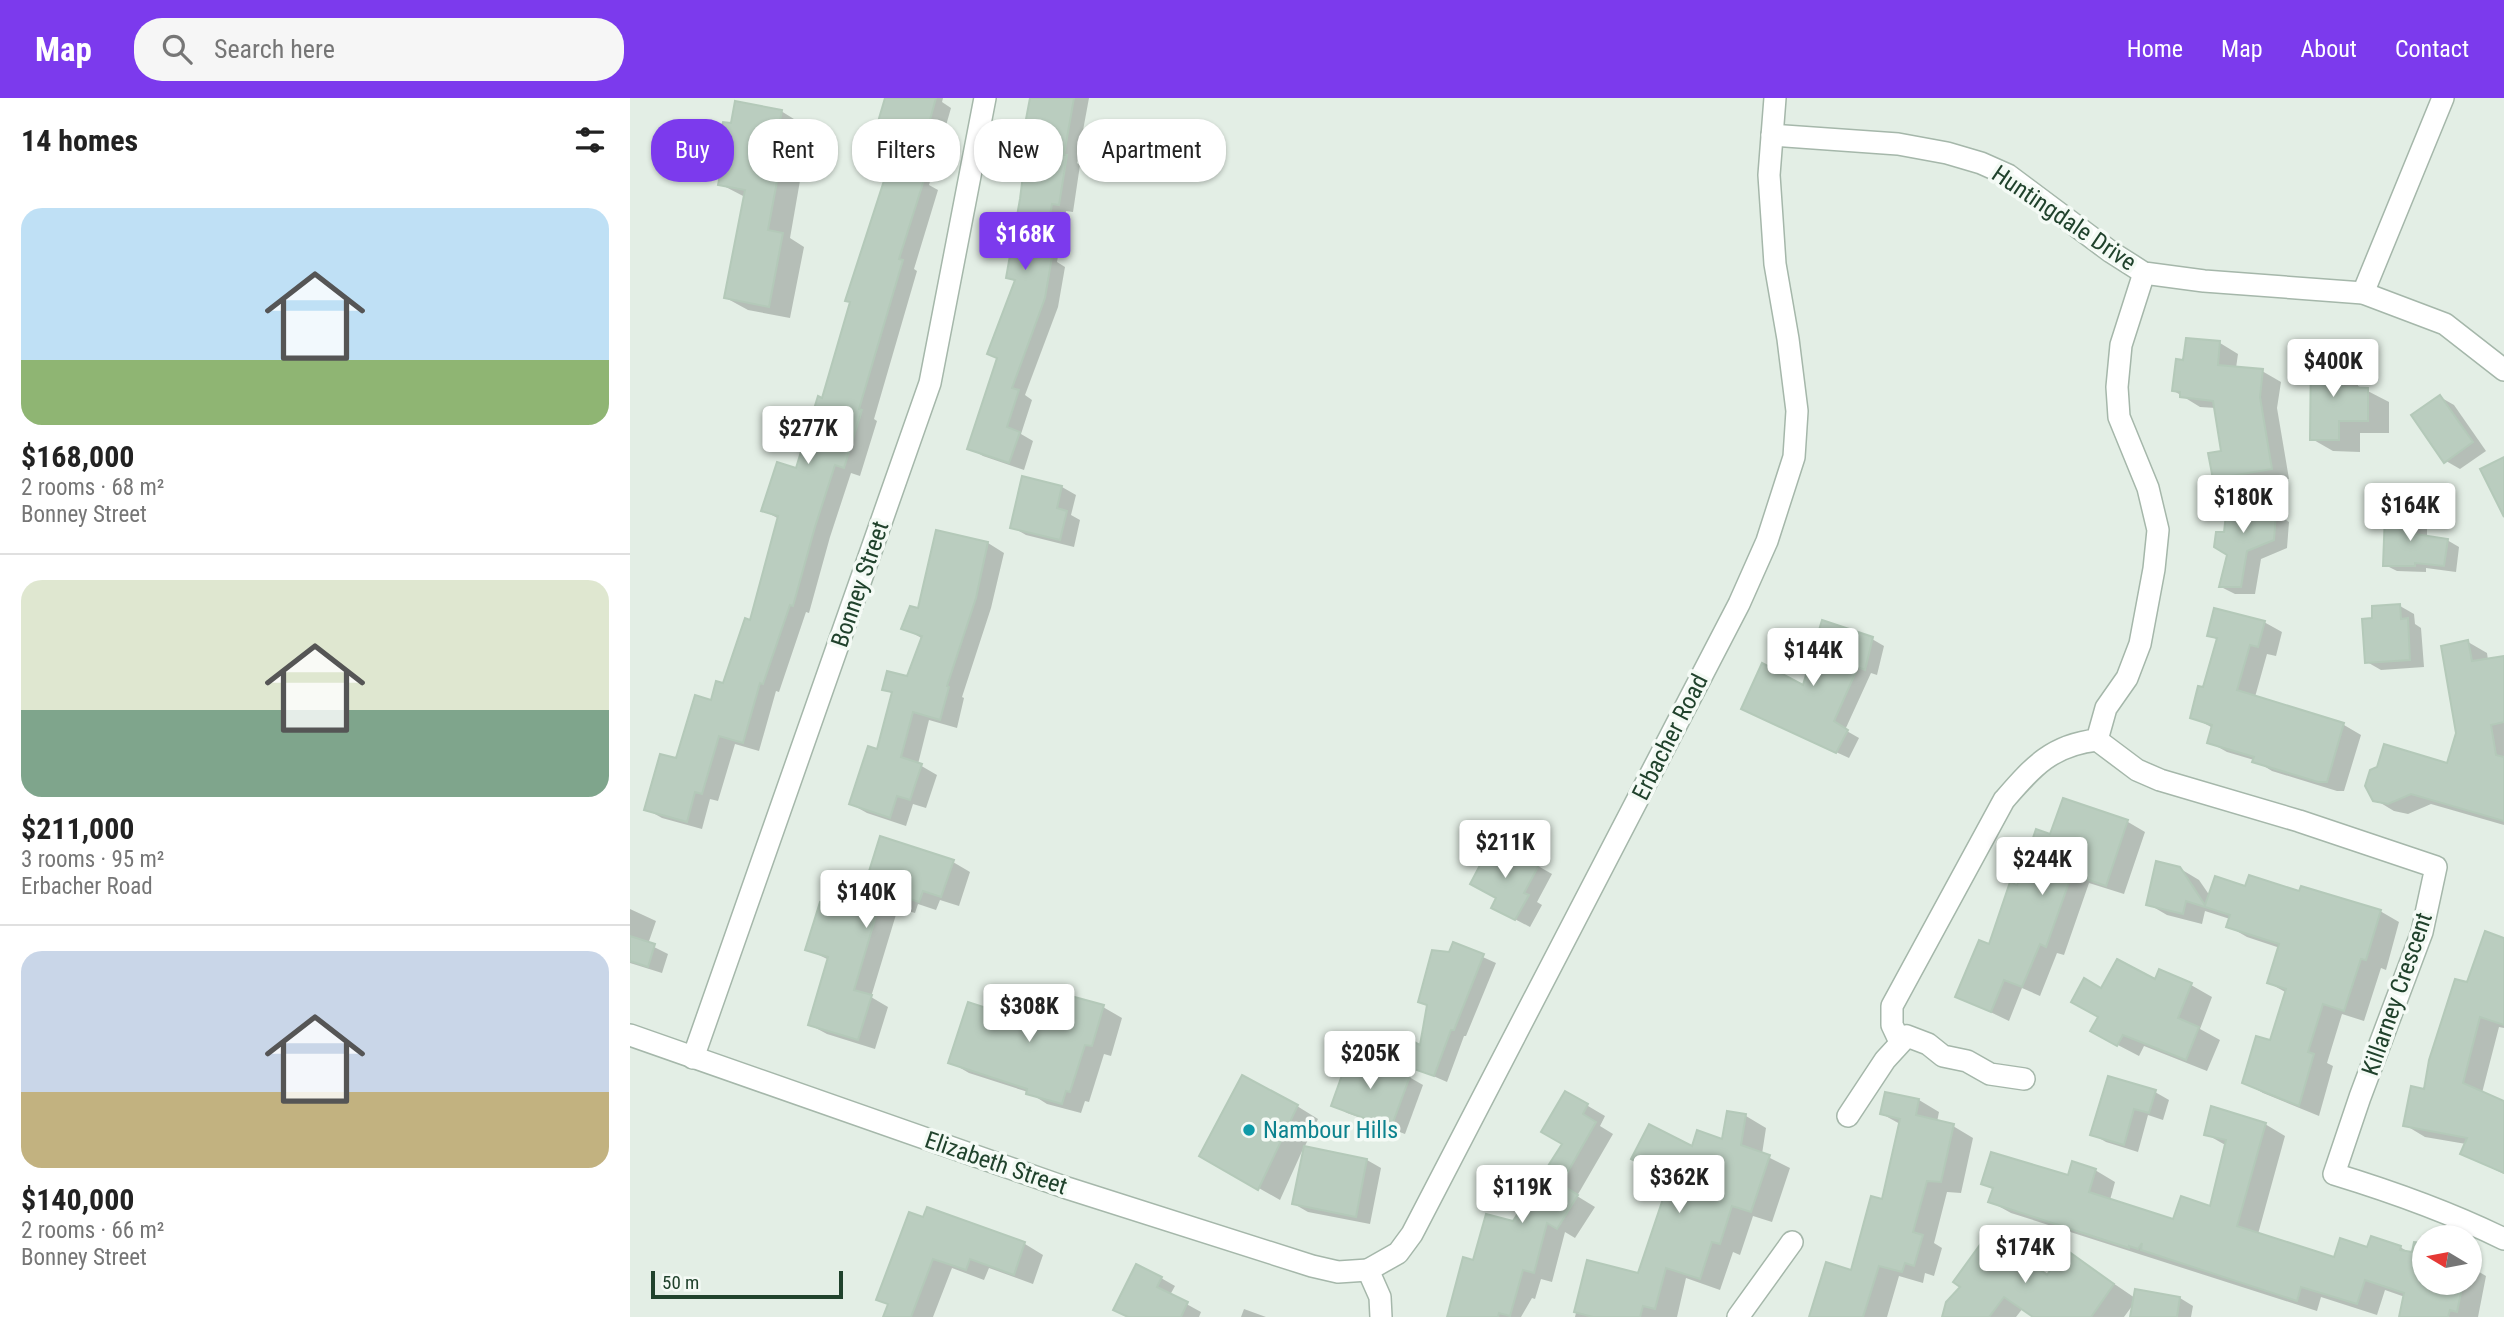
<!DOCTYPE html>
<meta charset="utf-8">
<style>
body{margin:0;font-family:"Roboto Condensed",sans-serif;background:#f6f6f6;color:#222;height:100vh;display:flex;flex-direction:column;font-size:26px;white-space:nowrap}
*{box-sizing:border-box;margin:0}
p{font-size:23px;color:#767676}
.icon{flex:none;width:38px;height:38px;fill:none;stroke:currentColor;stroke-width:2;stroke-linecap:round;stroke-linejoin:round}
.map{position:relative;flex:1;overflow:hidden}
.panel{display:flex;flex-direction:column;background:#fff;width:630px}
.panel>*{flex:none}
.guide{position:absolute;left:21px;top:21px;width:665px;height:63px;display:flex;gap:14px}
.needle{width:46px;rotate:280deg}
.controls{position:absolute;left:1782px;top:1127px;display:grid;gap:14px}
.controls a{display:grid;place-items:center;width:70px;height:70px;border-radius:50%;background:#fff;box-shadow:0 2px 5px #0004;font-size:35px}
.scale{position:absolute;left:21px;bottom:18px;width:192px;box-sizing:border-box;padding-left:7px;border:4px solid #20422c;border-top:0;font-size:19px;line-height:24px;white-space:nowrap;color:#20422c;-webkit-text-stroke:5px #f4faf5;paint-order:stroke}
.price{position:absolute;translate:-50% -60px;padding:0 16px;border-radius:7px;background:#fff;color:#222;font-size:23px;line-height:46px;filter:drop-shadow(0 2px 4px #0008)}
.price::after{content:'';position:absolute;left:50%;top:42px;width:21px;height:16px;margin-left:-10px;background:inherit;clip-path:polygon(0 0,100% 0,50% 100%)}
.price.current{background:#7c3aed;color:#fff}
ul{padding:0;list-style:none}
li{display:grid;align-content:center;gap:14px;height:371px;padding:0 21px}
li+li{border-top:2px solid #e0e0e0}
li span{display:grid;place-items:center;height:217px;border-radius:21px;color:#555}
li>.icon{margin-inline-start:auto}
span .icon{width:126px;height:126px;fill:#fffc;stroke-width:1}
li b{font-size:30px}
h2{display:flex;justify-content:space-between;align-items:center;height:84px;padding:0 21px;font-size:30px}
.chip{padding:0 24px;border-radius:28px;background:#fff;box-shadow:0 2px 5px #0004;font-size:24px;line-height:63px}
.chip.current{background:#7c3aed;color:#fff}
header{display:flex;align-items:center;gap:42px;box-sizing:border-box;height:98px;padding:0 35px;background:#7c3aed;color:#fff}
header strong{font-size:33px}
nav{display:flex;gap:38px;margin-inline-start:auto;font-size:24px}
.search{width:490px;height:63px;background:#f6f6f6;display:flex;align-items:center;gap:18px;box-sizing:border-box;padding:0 24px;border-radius:28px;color:#767676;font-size:26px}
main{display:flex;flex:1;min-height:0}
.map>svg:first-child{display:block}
</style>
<header>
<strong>Map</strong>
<div class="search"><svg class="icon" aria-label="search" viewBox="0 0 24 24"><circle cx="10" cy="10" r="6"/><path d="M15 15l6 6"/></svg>Search here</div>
<nav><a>Home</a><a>Map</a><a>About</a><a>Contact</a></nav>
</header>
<main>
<section class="panel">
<h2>14 homes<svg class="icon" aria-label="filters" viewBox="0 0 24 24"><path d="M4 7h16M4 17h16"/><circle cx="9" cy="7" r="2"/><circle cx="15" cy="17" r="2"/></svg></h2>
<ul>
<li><span style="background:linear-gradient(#bfe0f5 70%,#8fb573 0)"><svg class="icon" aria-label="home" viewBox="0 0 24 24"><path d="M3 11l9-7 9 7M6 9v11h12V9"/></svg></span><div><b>$168,000</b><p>2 rooms · 68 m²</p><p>Bonney Street</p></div></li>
<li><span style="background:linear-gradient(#dfe7d0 60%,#7fa58c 0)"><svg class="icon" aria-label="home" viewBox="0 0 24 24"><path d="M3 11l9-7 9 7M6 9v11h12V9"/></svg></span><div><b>$211,000</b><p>3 rooms · 95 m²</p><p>Erbacher Road</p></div></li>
<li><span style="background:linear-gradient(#c9d6e8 65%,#c2b280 0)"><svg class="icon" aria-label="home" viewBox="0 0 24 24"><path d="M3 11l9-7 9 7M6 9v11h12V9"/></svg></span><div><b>$140,000</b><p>2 rooms · 66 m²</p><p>Bonney Street</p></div></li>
</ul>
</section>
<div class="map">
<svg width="1874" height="1219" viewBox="0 0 1874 1219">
<rect width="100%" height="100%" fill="#e3eee5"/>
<g fill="#0003">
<path d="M257 0H313L312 4 321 10 299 87 308 92 284 171 287 173 244 321 247 323 230 378 221 375 200 439 179 515 176 514 149 594 146 593 129 653 105 646 88 703 80 701 72 731 32 720 16 711 94 587 121 524 149 421 133 412 167 372 193 302 262 61 242 51Z"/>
<path d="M401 0H459L447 65 450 67 443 114 436 113 427 164 435 169 428 209 395 297 402 302 391 336 403 343 394 372 353 358 339 350 369 261 386 184 378 179 400 39 395 36Z"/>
<path d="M151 13 172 26 168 50 175 54 160 140 174 149 160 220 118 212 96 200 115 99 90 86 95 59 89 55Z"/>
<path d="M1558 242 1590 245 1608 256 1606 270 1632 273 1651 284 1647 310 1659 381 1601 391 1585 380 1593 355 1586 310 1570 309 1544 293 1555 264Z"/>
<path d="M1706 257 1728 269V288L1759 304V335H1730V354L1703 353 1682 341Z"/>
<path d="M1810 299 1824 307 1856 353 1830 371 1816 363Z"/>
<path d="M394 380 432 389 446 397 441 417 450 422 444 449 396 437 382 429Z"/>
<path d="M1645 415 1659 424 1657 450 1631 461 1625 496H1605L1591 489 1599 456 1595 436Z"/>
<path d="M1785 417 1797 424V439L1817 442 1829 449 1826 474 1796 470V474L1767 473 1755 467Z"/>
<path d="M358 445 374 455 361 510 332 599 334 600 327 630 299 622 288 666 307 677 296 710 283 706 276 728 237 715 221 706 248 653 263 596 254 591 278 580 293 541 274 530Z"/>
<path d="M1770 508 1784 516 1785 526 1791 530 1794 569 1751 572 1737 564 1744 522Z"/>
<path d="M1634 524 1652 534 1646 558 1637 556 1625 599 1714 627 1731 637 1714 693H1707L1642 673 1624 662 1597 654 1579 644 1583 630 1562 619 1574 591 1588 542 1579 537Z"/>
<path d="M1242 541 1254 548 1247 577 1241 575 1215 632 1229 640 1219 660 1125 617 1174 590Z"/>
<path d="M1838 544 1857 555 1858 562 1874 559V727L1801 706 1778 716 1764 713 1744 701 1819 667 1828 636Z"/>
<path d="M1434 702 1498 724 1515 734 1494 796 1459 785 1434 857 1427 855 1410 898 1392 890 1379 923 1327 898 1360 848 1388 789 1421 738Z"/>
<path d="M252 741 323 764 340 774 329 808 310 802 306 812 288 806 285 815 268 810 241 899 258 909 245 951 197 936 180 927 199 862 177 851 227 817Z"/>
<path d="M908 768 922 776 907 804 912 807 900 829 877 817 868 800Z"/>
<path d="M1549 770 1569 782 1580 798 1616 790 1670 796 1750 813 1769 824 1756 872 1751 870 1734 923 1712 916 1697 965 1703 968 1689 1018 1633 995 1614 984 1641 944 1657 895 1639 885 1650 850 1617 839 1598 828 1600 821 1575 813 1572 826 1537 817 1518 806Z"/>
<path d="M0 811 26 823 18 846 38 856 32 875 0 865Z"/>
<path d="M1874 842V930L1869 929 1852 995 1874 1005V1076L1832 1055 1836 1046 1795 1039 1775 1027 1795 993 1838 886Z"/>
<path d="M824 846 866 865 836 938H834L817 984 778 967 792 949 799 908 790 903 820 856Z"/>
<path d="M1526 883 1561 887 1582 899 1570 931 1590 942 1577 973 1514 948 1509 958 1484 945 1470 919Z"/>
<path d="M473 909 492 920 481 958 474 956 459 1004 455 1003 451 1015 417 1006 398 994 339 975 320 964Z"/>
<path d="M779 979 793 987 775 1036 717 1015 703 1007Z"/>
<path d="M1525 994 1539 1002 1533 1022 1518 1017 1508 1054 1476 1044 1462 1036Z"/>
<path d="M936 995 975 1018 970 1028 983 1036 947 1098 965 1109 945 1140 935 1134 922 1184 911 1181 905 1201 902 1200 891 1219H819L844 1164 884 1125 934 1046Z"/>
<path d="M1289 1002 1309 1014 1307 1024 1323 1028 1343 1040 1331 1095 1317 1094 1304 1145 1312 1150 1304 1178 1295 1175 1293 1185 1269 1178 1257 1219H1181L1222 1174 1254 1103 1270 1026 1252 1016Z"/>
<path d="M667 1008 688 1021 674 1050 737 1062 751 1070 740 1126 678 1114 664 1106 673 1051 650 1102 572 1058Z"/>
<path d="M1099 1015 1116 1018 1136 1030 1132 1056 1160 1070 1142 1124 1123 1118 1110 1157 1103 1154 1090 1192 1056 1180 1047 1219H945L958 1164 1009 1177 1041 1081 1024 1072 1063 1051 1094 1043Z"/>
<path d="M1635 1026 1655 1038 1628 1136 1705 1161 1739 1151 1770 1149 1782 1156 1794 1185H1839V1168L1856 1178 1848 1219H1771L1775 1199 1755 1192 1747 1217 1691 1199 1687 1213 1381 1115 1361 1104 1364 1092 1353 1085 1439 1079 1465 1072 1485 1084 1480 1102 1544 1123 1581 1110 1597 1048 1576 1036Z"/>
<path d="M298 1111 395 1146 413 1157 403 1186 359 1170 354 1182 322 1170 303 1219H255L259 1207 248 1201Z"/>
<path d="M1360 1136 1379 1147 1419 1177 1436 1153 1505 1200H1550L1563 1208 1561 1219H1502L1505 1204 1494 1219H1406L1393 1210 1386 1219H1314L1333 1189Z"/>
<path d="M531 1180 545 1188 540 1197 571 1214 569 1219H499Z"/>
<path d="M614 1211 636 1219H611Z"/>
</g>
<g fill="#bacdbf" stroke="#b4c9b9" stroke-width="2">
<path d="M255 0H306L284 79 294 82 269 161 273 162 229 311 232 312 214 370 205 367 185 429 163 508 160 507 133 586 130 585 113 645 89 638 72 696 65 694 57 724 14 712 30 656 46 660 65 597 81 602 86 583 93 585 115 520 120 522 148 418 131 413 147 364 166 370 188 298 192 300 220 204 215 203 262 58 240 51Z"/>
<path d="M400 0H444L434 57H437L429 107 422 106 413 158 422 159 415 200 382 290 389 292 377 329 390 334 379 365 337 351 367 260 357 256 385 182 376 180 390 101 398 38 393 37Z"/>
<path d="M105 3 152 12 147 39 155 40 138 132 153 135 139 209 94 200 115 92 88 87 94 57 87 56 93 24 101 25Z"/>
<path d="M1556 240 1590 243 1588 267 1633 271 1630 299 1642 371 1583 381 1578 355 1591 353 1583 303 1550 299V294L1542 293 1546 261 1553 262Z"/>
<path d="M1681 255H1707V277H1713V289L1738 290V323H1709V342H1680Z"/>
<path d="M1810 297 1843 344 1814 365 1781 317Z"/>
<path d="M1874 359V419L1850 371Z"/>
<path d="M392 378 432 388 427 410 437 413 430 442 380 430Z"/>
<path d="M1599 389 1646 414 1644 442 1617 453 1611 489H1589L1597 457 1584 449 1586 434H1594Z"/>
<path d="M1755 415H1786L1785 436 1818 441 1814 468 1785 465V468H1753Z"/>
<path d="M306 432 358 444 346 500 317 588 319 589 310 622 283 614 271 659 292 666 280 702 267 698 260 720 219 706 238 648 247 651 262 594 252 592 257 573 277 578 292 538 271 531 280 508 288 510Z"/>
<path d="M1770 506 1771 521 1778 520 1780 562 1735 565 1732 521 1742 520V508Z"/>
<path d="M1584 510 1635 523 1628 549 1620 547 1607 592 1714 625 1697 684H1688L1622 664 1624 659 1577 645 1582 627 1560 620 1568 588 1573 589 1587 540 1577 538Z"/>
<path d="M1192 522 1243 539 1235 572 1228 569 1204 623 1218 632 1206 655 1111 611 1132 565 1173 587Z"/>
<path d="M1838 542 1842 563 1874 558V624L1861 627 1866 657 1874 659V723L1781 696 1758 706 1743 703 1735 688 1740 672 1747 669 1754 646 1817 665 1826 635 1811 548Z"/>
<path d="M1433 700 1498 722 1476 788 1442 776 1416 849 1410 846 1392 889 1374 882 1361 914 1325 899 1349 842 1359 846 1380 784 1387 787 1406 731 1420 736Z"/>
<path d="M250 738 324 762 311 799 293 793 289 804 271 798 268 807 251 801 224 892 242 897 228 942 178 927 198 859 175 852 190 804 226 815Z"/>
<path d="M869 745 909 767 894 795 899 797 885 822 861 810 866 800 840 786 857 754 862 757Z"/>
<path d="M1526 763 1550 769 1575 807 1585 778 1615 788 1619 777 1669 793 1671 788 1751 812 1736 862 1731 861 1714 913 1693 906 1678 954 1684 956 1669 1008 1612 985 1626 938 1640 942 1656 891 1637 885 1649 846 1596 829 1600 817 1556 803 1553 816 1516 807Z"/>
<path d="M1855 833 1874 840V927L1850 919 1833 985 1874 1003V1075L1830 1056 1837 1040 1773 1028 1781 988 1794 991 1799 962 1825 881 1837 884Z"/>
<path d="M0 838 25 846 18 869 0 863Z"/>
<path d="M823 844 854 856 824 932H821L804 978 775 968 784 944 790 947 797 907 788 904 802 852 819 854Z"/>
<path d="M1487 861 1525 881 1529 871 1562 885 1548 920 1569 929 1556 962 1493 937 1487 948 1460 933 1468 919 1441 904 1454 880 1471 890Z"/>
<path d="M415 891 474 907 462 948 455 947 440 994 436 993 432 1006 396 996 397 991 318 965 338 904 405 926Z"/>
<path d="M720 955 780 978 761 1030 701 1008Z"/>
<path d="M612 977 668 1007 628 1092 569 1058Z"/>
<path d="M1478 978 1526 992 1519 1015 1504 1011 1494 1047 1460 1037Z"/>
<path d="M935 993 958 1006 953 1016 966 1024 931 1086 948 1097 927 1131 917 1125 904 1175 893 1172 880 1218 869 1215 868 1219H817L833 1159 843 1162 856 1116 883 1123 932 1046 911 1034Z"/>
<path d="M1255 994 1289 1001 1286 1017 1324 1026 1311 1084 1297 1083 1283 1134 1293 1137 1284 1168 1275 1165 1272 1174 1249 1168 1233 1219H1179L1196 1164 1221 1172 1241 1098 1252 1101 1270 1021 1250 1016Z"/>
<path d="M1581 1008 1636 1025 1607 1128 1704 1159 1710 1140 1737 1149 1741 1138 1771 1148 1770 1152 1782 1154 1784 1144 1794 1145V1185H1833L1827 1214 1820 1212 1818 1219H1769L1774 1195 1735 1182 1727 1206 1671 1189 1667 1203 1511 1152 1512 1145 1508 1151 1499 1148V1150L1358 1104 1363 1090 1351 1086 1361 1054 1438 1077 1442 1063 1466 1071 1459 1094 1543 1121 1551 1098 1580 1108 1596 1042 1574 1037Z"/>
<path d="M1097 1013 1116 1016 1111 1047 1140 1057 1121 1114 1102 1108 1090 1146 1082 1144 1070 1181 1036 1170 1025 1211 1013 1208 1010 1219H963L944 1214 957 1162 1008 1175 1040 1080 1001 1061 1019 1026 1062 1048 1067 1032 1092 1041Z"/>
<path d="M674 1048 737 1061 726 1119 662 1106Z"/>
<path d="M297 1109 395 1144 384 1177 340 1161 336 1172 303 1161 281 1219H253L258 1206 246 1202 279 1114 293 1119Z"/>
<path d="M1360 1133 1417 1177 1435 1151 1484 1186 1461 1219H1403L1374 1199 1359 1219H1312L1316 1204 1330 1189 1323 1184Z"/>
<path d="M506 1166 532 1179 527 1189 558 1204 551 1219H498L483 1212Z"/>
<path d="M1505 1191 1550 1199 1547 1219H1500Z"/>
</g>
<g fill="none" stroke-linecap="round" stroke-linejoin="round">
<g stroke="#a5b7aa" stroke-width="24">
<g id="minor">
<path d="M1142 37 1268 46 1317 55 1351 65 1378 77 1481 154 1514 175 1574 183 1733 195 1815 226 1874 272"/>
<path d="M1733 195 1813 0"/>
<path d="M1467 642 1507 672 1530 682 1669 723 1806 769 1792 834 1730 999 1704 1076C1763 1094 1819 1114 1874 1141"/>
<path d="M0 937 437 1090 682 1168 708 1174 738 1172"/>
<path d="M1270 944 1262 927V908L1374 702C1402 670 1421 647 1467 642L1476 610 1497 580 1510 546 1524 471 1528 432 1518 390 1489 319 1487 289 1491 247 1514 175"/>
<path d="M63 960 300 285 355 0"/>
<path d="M1218 1018 1255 962 1277 938 1298 946 1313 958 1337 963 1360 976 1394 981"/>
<path d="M751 1219 750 1199 738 1172 768 1155 782 1136 1109 506 1137 443 1164 359 1167 313 1158 241 1145 166 1142 121 1139 77 1145 0"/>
<path d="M1108 1219 1162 1144"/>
</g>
</g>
<use href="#minor" stroke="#fff" stroke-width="21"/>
</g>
<circle fill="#0f9aa8" stroke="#f4faf5" stroke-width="2.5" cx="619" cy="1032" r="7"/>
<g text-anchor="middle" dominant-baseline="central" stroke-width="7" stroke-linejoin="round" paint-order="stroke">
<g font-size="24" fill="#20422c" stroke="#f4faf5">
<text transform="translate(1434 120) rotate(34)">Huntingdale Drive</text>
<text transform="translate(230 486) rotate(-71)">Bonney Street</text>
<text transform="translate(1040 639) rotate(-63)">Erbacher Road</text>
<text transform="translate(1767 896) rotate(-71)">Killarney Crescent</text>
<text transform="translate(366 1065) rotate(19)">Elizabeth Street</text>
</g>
<g font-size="24" fill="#0d838f" stroke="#f4faf5" text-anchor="start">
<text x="633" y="1032">Nambour Hills</text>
</g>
</g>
</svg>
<div class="controls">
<a><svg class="needle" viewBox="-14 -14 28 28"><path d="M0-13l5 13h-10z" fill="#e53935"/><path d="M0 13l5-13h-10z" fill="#767676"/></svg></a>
</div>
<div class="scale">50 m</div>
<b class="price current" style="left:395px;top:174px">$168K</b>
<b class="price" style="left:1703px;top:301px">$400K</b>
<b class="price" style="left:178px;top:368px">$277K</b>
<b class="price" style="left:1613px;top:437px">$180K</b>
<b class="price" style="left:1780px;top:445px">$164K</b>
<b class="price" style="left:1183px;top:590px">$144K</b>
<b class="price" style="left:875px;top:782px">$211K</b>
<b class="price" style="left:1412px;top:799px">$244K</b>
<b class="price" style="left:236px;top:832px">$140K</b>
<b class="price" style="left:399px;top:946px">$308K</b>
<b class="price" style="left:740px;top:993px">$205K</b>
<b class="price" style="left:1049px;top:1117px">$362K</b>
<b class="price" style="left:892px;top:1127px">$119K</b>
<b class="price" style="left:1395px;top:1187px">$174K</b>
<div class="guide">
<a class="chip current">Buy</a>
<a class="chip">Rent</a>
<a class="chip">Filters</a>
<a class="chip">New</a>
<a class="chip">Apartment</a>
</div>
</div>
</main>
